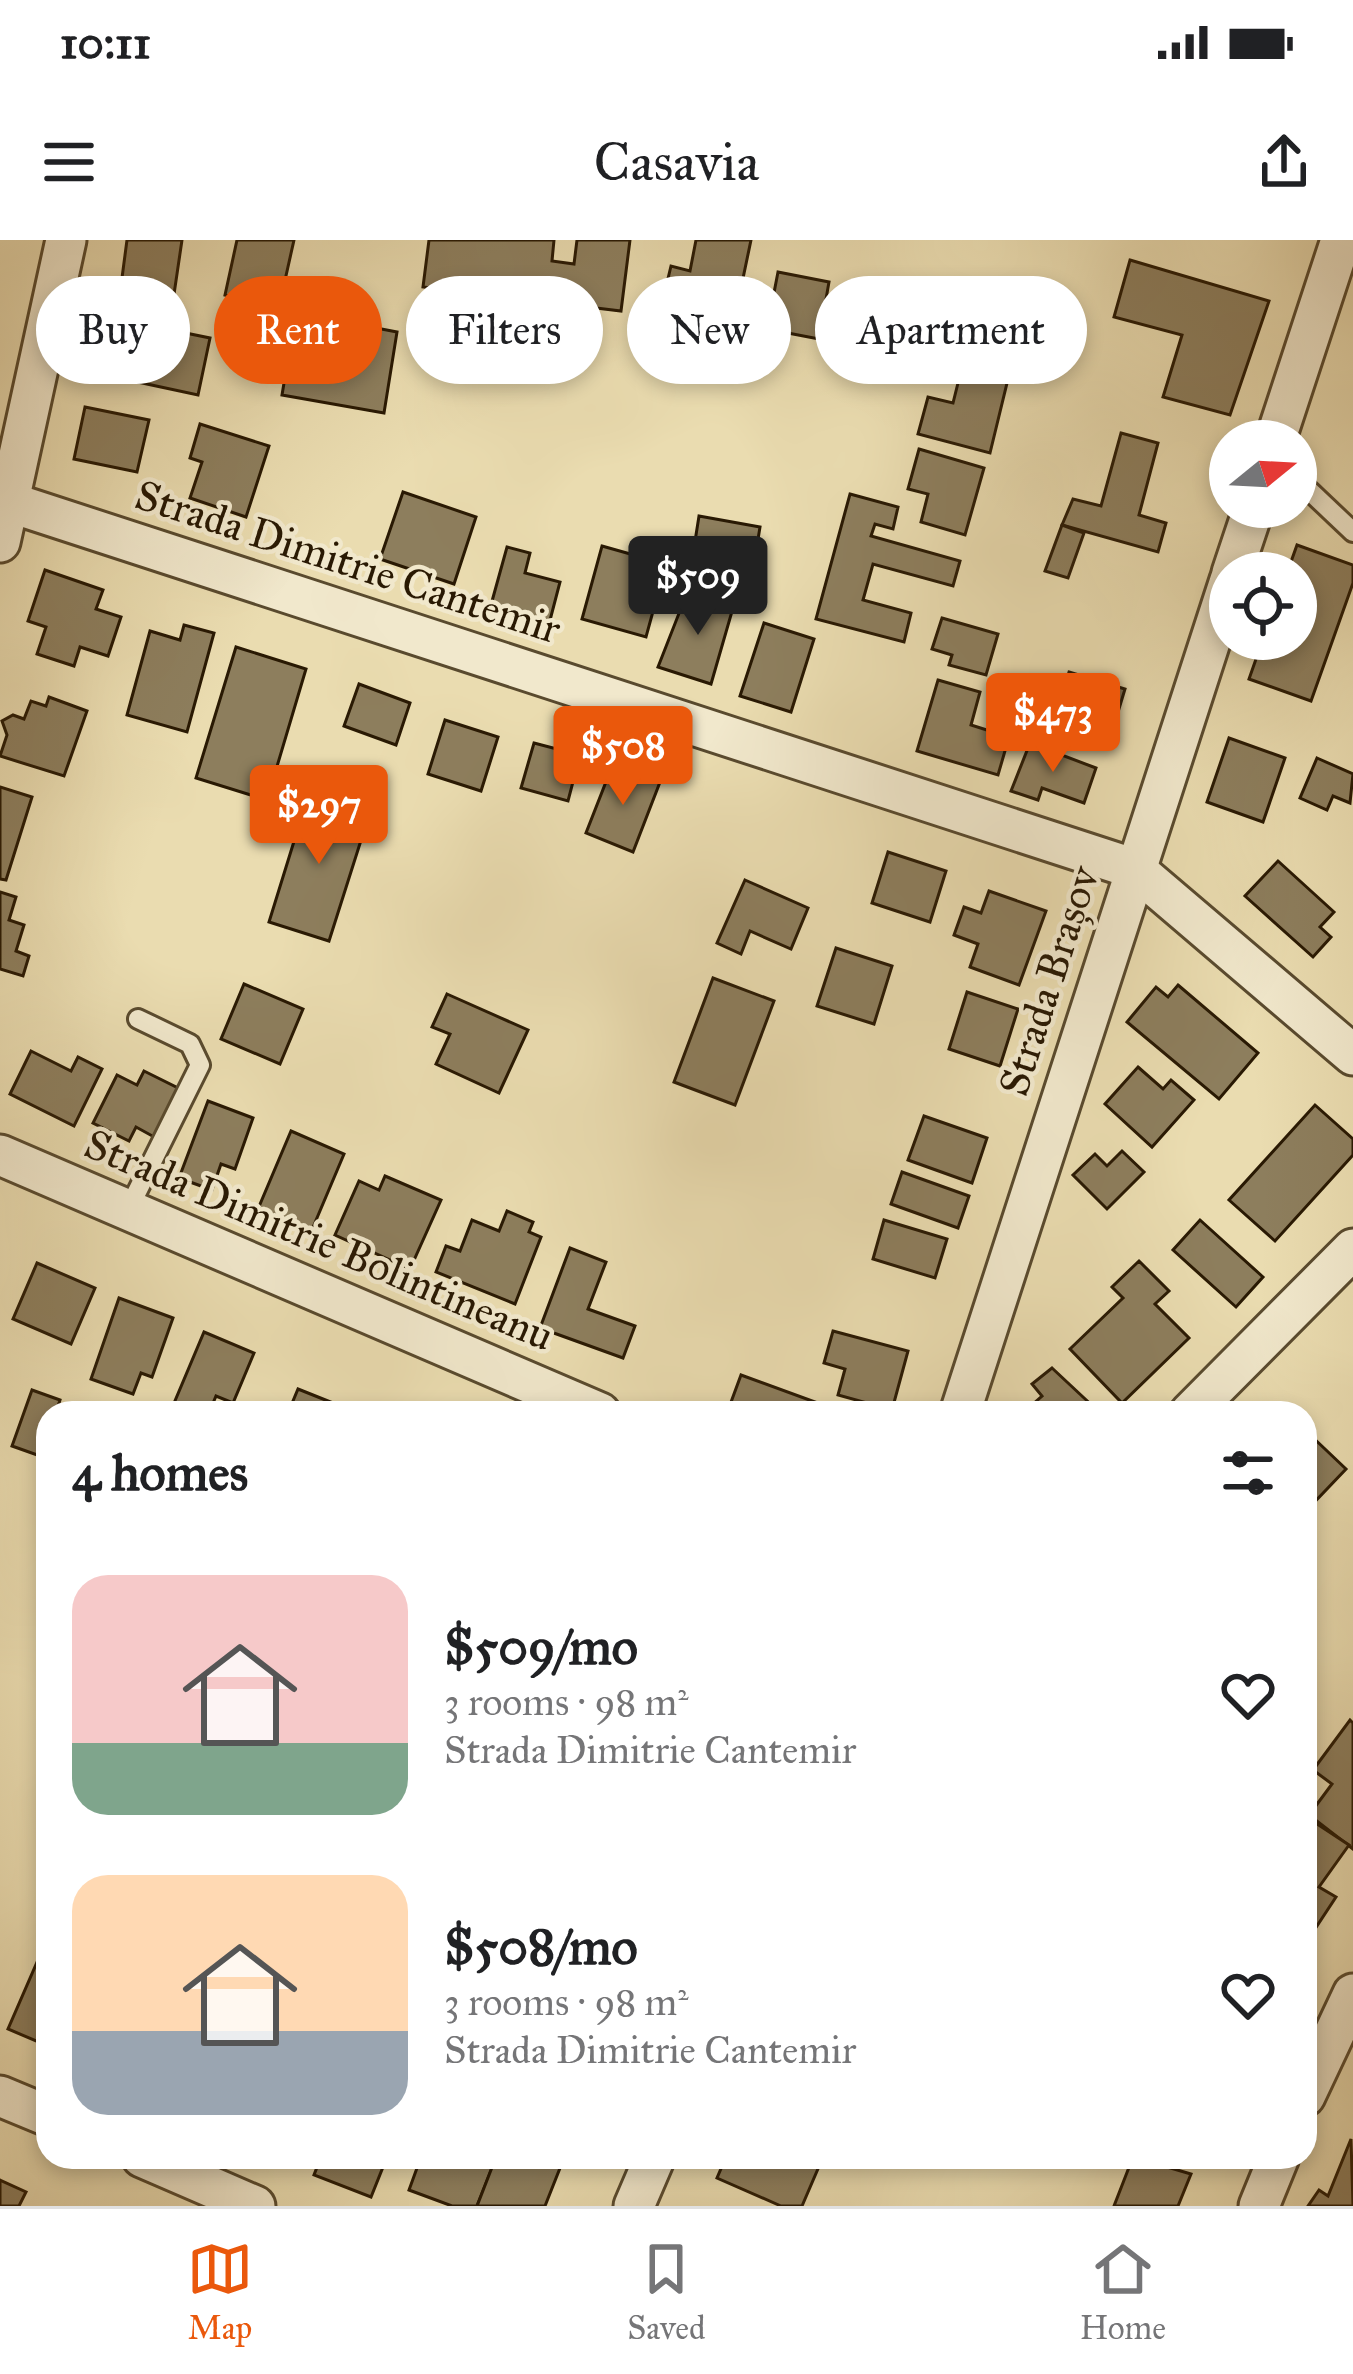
<!DOCTYPE html>
<meta charset="utf-8">
<style>
body{margin:0;font-family:"IM FELL Great Primer",serif;background:#f2f2f2;color:#202124;height:100vh;display:flex;flex-direction:column;font-size:45px;white-space:nowrap}
*{box-sizing:border-box;margin:0}
p{font-size:39px;color:#757577}
.icon{flex:none;width:66px;height:66px;fill:none;stroke:currentColor;stroke-width:2;stroke-linecap:round;stroke-linejoin:round}
.map{position:relative;flex:1;overflow:hidden}
.sheet{position:absolute;left:36px;top:1161px;width:1281px;height:768px;display:flex;flex-direction:column;background:#fff;border-radius:36px;box-shadow:0 6px 18px #0003}
.sheet>*{flex:none}
.hud{position:absolute;left:36px;top:36px;width:1281px;height:108px;display:flex;gap:24px}
.needle{width:78px;rotate:72deg}
.controls{position:absolute;left:1209px;top:180px;display:grid;gap:24px}
.controls a{display:grid;place-items:center;width:108px;height:108px;border-radius:50%;background:#fff;box-shadow:0 6px 18px #0003;font-size:60px}
.price{position:absolute;translate:-50% -102px;padding:0 27px;border-radius:12px;background:#ea580c;color:#fff;font-size:39px;line-height:78px;filter:drop-shadow(0 3px 6px #0008)}
.price::after{content:'';position:absolute;left:50%;top:72px;width:36px;height:27px;margin-left:-18px;background:inherit;clip-path:polygon(0 0,100% 0,50% 100%)}
.price.active{background:#222;color:#fff}
ul{padding:0;list-style:none}
li{display:flex;align-items:center;gap:36px;height:300px;padding:0 36px}
li span{display:grid;place-items:center;flex:none;width:336px;height:240px;border-radius:36px;color:#555}
li>.icon{margin-inline-start:auto}
span .icon{width:144px;height:144px;fill:#fffc;stroke-width:1}
li b{font-size:51px}
h2{display:flex;justify-content:space-between;align-items:center;height:144px;padding:0 36px;font-size:51px}
.chip{padding:0 42px;border-radius:54px;background:#fff;box-shadow:0 6px 18px #0003;font-size:42px;line-height:108px}
.chip.active{background:#ea580c;color:#fff}
.status{display:flex;justify-content:space-between;align-items:center;height:84px;padding:0 60px;background:#fff;direction:ltr}
.status svg{height:33px;fill:currentColor}
header{display:flex;justify-content:space-between;align-items:center;height:156px;padding:0 36px;background:#fff;font-size:54px;font-weight:600}
.dock{display:flex;justify-content:space-around;align-items:center;height:168px;border-top:3px solid #e0e0e0;background:#fff;font-size:33px;color:#757577}
.dock a{display:grid;justify-items:center;gap:6px}
.dock .active{color:#ea580c}
.map>svg:first-child{display:block}
</style>
<div class="status"><b>10:11</b><svg viewBox="0 0 49 12"><path d="M0 12V9h3v3zM5 12V6h3v6zM10 12V3h3v9zM15 12V0h3v12zM26 1h20v11H26zM47 4h2v5h-2z"/></svg></div>
<header><svg class="icon" aria-label="menu" viewBox="0 0 24 24"><path d="M4 6h16M4 12h16M4 18h16"/></svg>Casavia<svg class="icon" aria-label="share" viewBox="0 0 24 24"><path d="M12 15V3M7 8l5-5 5 5M5 13v7h14v-7"/></svg></header>
<div class="map">
<svg width="1353" height="1966" viewBox="0 0 1353 1966">
<rect width="100%" height="100%" fill="#eadcb0"/>
<filter id="stains"><feTurbulence type="fractalNoise" baseFrequency=".00167" numOctaves="4"/><feColorMatrix values="0 0 0 0 .2 0 0 0 0 .09 0 0 0 0 .02 0 0 0 .5 -.17"/></filter>
<radialGradient id="worn" r=".72"><stop offset=".6" stop-color="#630" stop-opacity="0"/><stop offset="1" stop-color="#630" stop-opacity=".3"/></radialGradient>
<g fill="#8d7e5d" stroke="#291903" stroke-width="3">
<path d="M127 0H182L173 61 120 53Z"/>
<path d="M237 0H294L279 67 225 55Z"/>
<path d="M429 0H554L552 21 574 24 577 0H630L621 71 423 47Z"/>
<path d="M696 0H751L737 67 665 51 671 26 690 31Z"/>
<path d="M1130 20 1269 61 1230 175 1163 157 1182 95 1114 77Z"/>
<path d="M778 32 829 42 819 99 767 89Z"/>
<path d="M297 65 334 71 326 118 360 123 366 86 397 92 384 173 282 155Z"/>
<path d="M117 79 210 98 198 155 105 135Z"/>
<path d="M961 131 1007 143 990 213 918 194 928 157 953 163Z"/>
<path d="M85 167 149 180 137 232 74 219Z"/>
<path d="M200 184 269 206 246 277 190 258 202 222 190 218Z"/>
<path d="M1121 193 1158 203 1139 275 1166 283 1158 312 1062 285 1073 259 1101 266Z"/>
<path d="M919 209 984 228 965 295 921 282 928 254 908 249Z"/>
<path d="M403 252 476 277 454 344 380 319Z"/>
<path d="M850 254 898 267 893 289 875 284 871 296 960 321 953 346 873 324 863 360 911 373 904 402 816 379Z"/>
<path d="M699 276 760 287 754 324 693 314Z"/>
<path d="M1062 285 1084 293 1068 338 1045 331Z"/>
<path d="M1297 305 1353 325V343L1311 461 1249 439 1263 399H1296V333H1287Z"/>
<path d="M602 306 666 324 646 397 582 379Z"/>
<path d="M507 307 530 313 525 333 560 342 548 388 489 372Z"/>
<path d="M45 330 103 350 96 369 121 377 108 416 80 407 74 426 37 414 46 387 28 381Z"/>
<path d="M706 351 735 361 711 444 658 427 685 358 701 363Z"/>
<path d="M942 378 998 394 986 435 949 425 952 415 932 409Z"/>
<path d="M764 383 814 399 791 472 740 456Z"/>
<path d="M184 385 214 393 187 492 127 475 150 391 180 400Z"/>
<path d="M236 407 306 429 267 560 196 538Z"/>
<path d="M1069 432 1125 449 1109 502 1053 485Z"/>
<path d="M938 440 980 452 971 485 1009 497 998 535 917 511Z"/>
<path d="M359 444 410 463 396 505 344 486Z"/>
<path d="M49 457 87 471 64 536 0 516 7 495 2 481 13 475 24 479 31 461 46 466Z"/>
<path d="M445 480 498 497 481 551 428 534Z"/>
<path d="M1229 498 1285 518 1263 582 1207 562Z"/>
<path d="M534 503 580 515 568 561 521 548Z"/>
<path d="M1030 503 1096 528 1084 563 1042 548 1038 560 1011 551Z"/>
<path d="M1317 518 1353 534 1350 563 1333 556 1327 570 1300 558Z"/>
<path d="M613 524 660 542 633 612 586 593Z"/>
<path d="M0 547 32 557 6 640 0 639Z"/>
<path d="M309 553 370 572 329 701 269 682Z"/>
<path d="M888 612 946 631 930 682 872 663Z"/>
<path d="M1278 621 1334 672 1320 687 1331 697 1313 717 1245 656Z"/>
<path d="M745 640 808 668 791 709 750 691 741 714 717 703Z"/>
<path d="M989 651 1046 671 1019 745 970 727 978 704 954 695 964 667 981 673Z"/>
<path d="M0 652 16 657 9 680 24 685 16 711 29 716 23 736 0 729Z"/>
<path d="M836 708 892 726 874 784 817 766Z"/>
<path d="M713 738 774 761 735 865 674 842Z"/>
<path d="M244 744 303 769 280 824 221 799Z"/>
<path d="M1178 745 1258 813 1219 859 1127 782 1156 747 1168 757Z"/>
<path d="M967 752 1018 769 1000 826 949 809Z"/>
<path d="M447 754 528 790 499 853 436 824 450 794 432 787Z"/>
<path d="M31 811 71 831 78 817 102 829 74 886 10 854Z"/>
<path d="M1138 827 1163 849 1171 840 1194 860 1152 907 1105 864Z"/>
<path d="M144 831 180 849 156 898 136 887 129 901 93 883 117 835 137 845Z"/>
<path d="M208 861 253 878 235 929 221 924 212 950 179 938Z"/>
<path d="M1315 865 1353 899V915L1275 1001 1229 960Z"/>
<path d="M924 876 987 898 972 943 908 920Z"/>
<path d="M291 891 344 914 311 992 258 969Z"/>
<path d="M1122 911 1144 932 1107 969 1073 935 1095 914 1107 926Z"/>
<path d="M902 932 969 956 958 988 891 964Z"/>
<path d="M385 936 441 960 410 1029 335 995 359 941 379 950Z"/>
<path d="M507 971 533 982 529 992 541 997 515 1064 436 1032 446 1006 460 1011 472 980 499 991Z"/>
<path d="M884 980 947 999 935 1038 873 1019Z"/>
<path d="M1200 980 1263 1037 1236 1067 1173 1010Z"/>
<path d="M570 1008 606 1022 588 1069 635 1086 623 1118 540 1088Z"/>
<path d="M1139 1021 1169 1051 1155 1064 1189 1098 1122 1163 1070 1109 1123 1058 1112 1047Z"/>
<path d="M37 1023 95 1048 71 1104 13 1079Z"/>
<path d="M119 1058 173 1078 152 1137 141 1133 133 1154 91 1139Z"/>
<path d="M833 1091 908 1111 892 1170 838 1155 845 1129 824 1123Z"/>
<path d="M204 1092 254 1113 233 1163 216 1156 209 1173H184L172 1168Z"/>
<path d="M1052 1128 1098 1171 1023 1173 1042 1156 1032 1144Z"/>
<path d="M741 1135 845 1173H727Z"/>
<path d="M298 1149 358 1173H288Z"/>
<path d="M32 1150 60 1160 56 1173H48L40 1216 12 1206Z"/>
<path d="M1305 1190 1346 1229 1305 1272Z"/>
<path d="M1350 1480 1353 1483V1609L1309 1575 1332 1544 1313 1530Z"/>
<path d="M1305 1576 1349 1605 1319 1647 1336 1657 1307 1701Z"/>
<path d="M41 1713 48 1716V1806L8 1789Z"/>
<path d="M1351 1899 1353 1966H1308L1319 1950 1328 1956Z"/>
<path d="M321 1917H387L371 1957 314 1935Z"/>
<path d="M421 1917H479L494 1923 477 1966H452L409 1950Z"/>
<path d="M496 1917H533L560 1928 545 1966H477Z"/>
<path d="M726 1917H804L820 1924 802 1966H781L717 1938Z"/>
<path d="M1133 1917 1191 1934 1178 1966H1114Z"/>
<path d="M0 1940 26 1952 19 1966H0Z"/>
</g>
<g fill="none" stroke-linecap="round" stroke-linejoin="round">
<g stroke="#594a2e" stroke-width="24">
<g id="service">
<path d="M1296 238 1353 292"/>
<path d="M128 970 200 825 190 804 138 779"/>
</g>
</g>
<g stroke="#594a2e" stroke-width="45">
<g id="minor">
<path d="M1275 201 1341 0"/>
<path d="M12 263 1135 629 1353 815"/>
<path d="M0 302 66 0"/>
<path d="M1232 333 1254 267"/>
<path d="M0 915 600 1173"/>
<path d="M960 1173 1230 340"/>
<path d="M1190 1173 1353 1009"/>
<path d="M0 1856 48 1876"/>
<path d="M1305 1856 1353 1754"/>
<path d="M142 1917 255 1966"/>
<path d="M634 1966 655 1917"/>
<path d="M1259 1966 1279 1917"/>
</g>
</g>
<use href="#service" stroke="#f1e8cc" stroke-width="18"/>
<use href="#minor" stroke="#f1e8cc" stroke-width="39"/>
</g>
<g text-anchor="middle" dominant-baseline="central" stroke-width="9" stroke-linejoin="round" paint-order="stroke">
<g font-size="42" fill="#291903" stroke="#f1e8cc">
<text transform="translate(348 322) rotate(18)">Strada Dimitrie Cantemir</text>
<text transform="translate(1049 741) rotate(-72)">Strada Brașov</text>
<text transform="translate(319 1000) rotate(23)">Strada Dimitrie Bolintineanu</text>
</g>
</g>
<rect width="100%" height="100%" filter="url(#stains)"/>
<rect width="100%" height="100%" fill="url(#worn)"/>
</svg>
<div class="controls">
<a><svg class="needle" viewBox="-14 -14 28 28"><path d="M0-13l5 13h-10z" fill="#e53935"/><path d="M0 13l5-13h-10z" fill="#757577"/></svg></a>
<a><svg class="icon" aria-label="locate" viewBox="0 0 24 24"><circle cx="12" cy="12" r="6"/><path d="M12 2v4M12 18v4M2 12h4M18 12h4"/></svg></a>
</div>
<b class="price active" style="left:698px;top:398px">$509</b>
<b class="price" style="left:1053px;top:535px">$473</b>
<b class="price" style="left:623px;top:568px">$508</b>
<b class="price" style="left:319px;top:627px">$297</b>
<div class="hud">
<a class="chip">Buy</a>
<a class="chip active">Rent</a>
<a class="chip">Filters</a>
<a class="chip">New</a>
<a class="chip">Apartment</a>
</div>
<section class="sheet">
<h2>4 homes<svg class="icon" aria-label="filters" viewBox="0 0 24 24"><path d="M4 7h16M4 17h16"/><circle cx="9" cy="7" r="2"/><circle cx="15" cy="17" r="2"/></svg></h2>
<ul>
<li><span style="background:linear-gradient(#f6c9c9 70%,#7fa58c 0)"><svg class="icon" aria-label="home" viewBox="0 0 24 24"><path d="M3 11l9-7 9 7M6 9v11h12V9"/></svg></span><div><b>$509/mo</b><p>3 rooms · 98 m²</p><p>Strada Dimitrie Cantemir</p></div><svg class="icon" aria-label="heart" viewBox="0 0 24 24"><path d="M12 20l-8-8c-3-5 5-10 8-4 3-6 11-1 8 4z"/></svg></li>
<li><span style="background:linear-gradient(#ffd9b3 65%,#9aa5b1 0)"><svg class="icon" aria-label="home" viewBox="0 0 24 24"><path d="M3 11l9-7 9 7M6 9v11h12V9"/></svg></span><div><b>$508/mo</b><p>3 rooms · 98 m²</p><p>Strada Dimitrie Cantemir</p></div><svg class="icon" aria-label="heart" viewBox="0 0 24 24"><path d="M12 20l-8-8c-3-5 5-10 8-4 3-6 11-1 8 4z"/></svg></li>
</ul>
</section>
</div>
<nav class="dock">
<a class="active"><svg class="icon" aria-label="map" viewBox="0 0 24 24"><path d="M3 6l6-2 6 2 6-2v14l-6 2-6-2-6 2zM9 4v14M15 6v14"/></svg>Map</a>
<a><svg class="icon" aria-label="saved" viewBox="0 0 24 24"><path d="M7 4h10v16l-5-4-5 4z"/></svg>Saved</a>
<a><svg class="icon" aria-label="home" viewBox="0 0 24 24"><path d="M3 11l9-7 9 7M6 9v11h12V9"/></svg>Home</a>
</nav>
